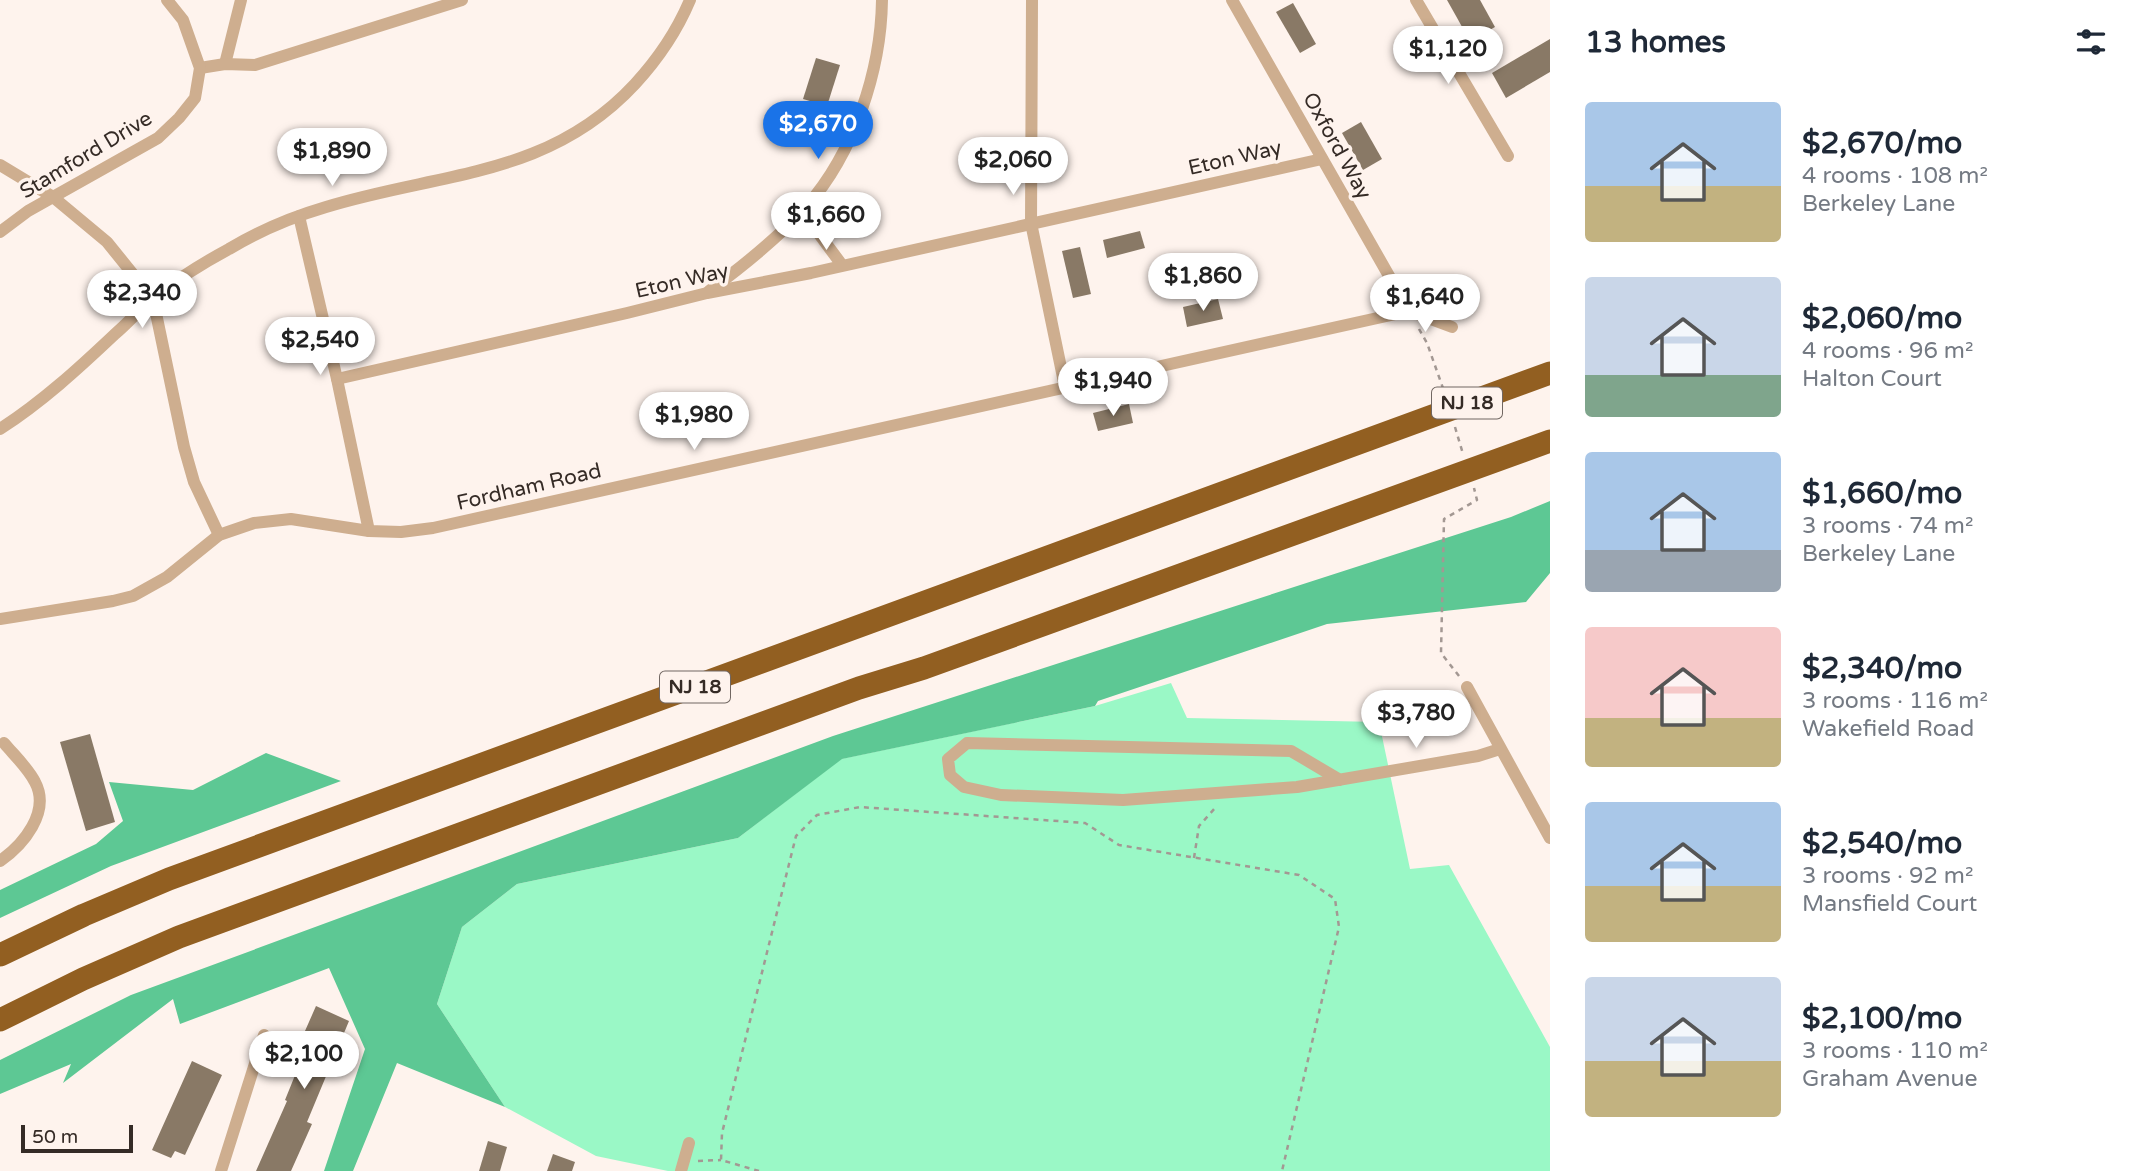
<!DOCTYPE html>
<meta charset="utf-8">
<style>
body{margin:0;font-family:"Varela Round",sans-serif;background:#f6f6f7;color:#1f2937;height:100vh;display:flex;flex-direction:column;font-size:26px;white-space:nowrap}
*{box-sizing:border-box;margin:0}
p{font-size:23px;color:#747a83}
.icon{flex:none;width:38px;height:38px;fill:none;stroke:currentColor;stroke-width:2;stroke-linecap:round;stroke-linejoin:round}
.map{position:relative;flex:1;overflow:hidden}
.drawer{display:flex;flex-direction:column;background:#fff;width:595px}
.drawer>*{flex:none}
.scale{position:absolute;left:21px;bottom:18px;width:112px;box-sizing:border-box;padding-left:7px;border:4px solid #352b26;border-top:0;font-size:19px;line-height:24px;white-space:nowrap;color:#352b26;-webkit-text-stroke:5px #fef3ed;paint-order:stroke}
.price{position:absolute;translate:-50% -60px;padding:0 16px;border-radius:24px;background:#fff;color:#222;font-size:23px;line-height:46px;filter:drop-shadow(0 2px 4px #0008)}
.price::after{content:'';position:absolute;left:50%;top:42px;width:21px;height:16px;margin-left:-10px;background:inherit;clip-path:polygon(0 0,100% 0,50% 100%)}
.price.on{background:#1a73e8;color:#fff}
ul{padding:0;list-style:none}
li{display:flex;align-items:center;gap:21px;height:175px;padding:0 35px}
li span{display:grid;place-items:center;flex:none;width:196px;height:140px;border-radius:7px;color:#555}
li>.icon{margin-inline-start:auto}
span .icon{width:84px;height:84px;fill:#fffc;stroke-width:1}
li b{font-size:30px}
h2{display:flex;justify-content:space-between;align-items:center;height:84px;padding:0 35px;font-size:30px}
main{display:flex;flex:1;min-height:0}
.map>svg:first-child{display:block}
</style>
<main>
<div class="map">
<svg width="1550" height="1171" viewBox="0 0 1550 1171">
<rect width="100%" height="100%" fill="#fef3ed"/>
<path fill="#9af8c6" d="M1171 683 1187 718 1379 722 1410 869 1449 865 1550 1047V1171H668L596 1156 505 1107 437 1004 462 927 517 884 738 838 841 759 1095 706Z"/>
<g fill="#5dc894">
<path d="M1550 501V573L1526 602 1327 624 1098 701 1095 706 842 759 738 838 517 884 462 927 437 1004 505 1107 397 1063 353 1171H324L365 1049 329 968 180 1024 173 999 63 1083 71 1064 0 1094V1060L131 995 833 736 1511 517Z"/>
<path d="M266 753 341 781 111 866 0 918V890L96 844 123 821 109 782 193 790Z"/>
</g>
<g fill="#897966">
<path d="M1447 0H1480L1495 27 1470 41Z"/>
<path d="M1293 3 1316 44 1300 53 1276 12Z"/>
<path d="M1550 39V72L1506 98 1492 73Z"/>
<path d="M816 58 840 65 827 106 803 99Z"/>
<path d="M1361 122 1382 159 1363 170 1342 133Z"/>
<path d="M1140 231 1145 248 1107 258 1103 240Z"/>
<path d="M1080 247 1091 294 1073 298 1062 251Z"/>
<path d="M1218 299 1223 319 1187 327 1183 307Z"/>
<path d="M1129 404 1133 423 1098 431 1093 413Z"/>
<path d="M90 734 115 822 86 831 60 742Z"/>
<path d="M316 1006 349 1021 307 1122 312 1124 291 1171H256L287 1101 285 1100 300 1063 296 1061 308 1033 305 1031Z"/>
<path d="M192 1061 222 1075 185 1155 175 1151 171 1158 152 1150Z"/>
<path d="M488 1141 507 1147 500 1171H479Z"/>
<path d="M553 1154 575 1162 572 1171H547Z"/>
</g>
<g fill="none" stroke-linecap="round" stroke-linejoin="round">
<g stroke="#a39893" stroke-width="2.5" stroke-dasharray="5 5" stroke-linecap="butt">
<path d="M1419 329 1427 343 1444 391"/>
<path d="M1455 427 1463 454"/>
<path d="M1459 676 1441 653 1444 519 1477 500 1474 488"/>
<path d="M1194 858 1199 826 1215 808"/>
<path d="M698 1161 721 1160"/>
<path d="M759 1171 721 1160 722 1133 796 836 817 815 860 807 1085 823 1119 845 1299 875 1335 899 1339 927 1282 1171"/>
</g>
<g stroke="#ceae8f" stroke-width="12">
<path d="M1032 0 1031 223 1065 387"/>
<path d="M1232 0 1409 311"/>
<path d="M1416 0 1508 156"/>
<path d="M225 64 241 0"/>
<path d="M200 68 225 64 255 65 462 0"/>
<path d="M0 165 53 197 107 242 153 299 184 447 194 482 219 535"/>
<path d="M807 206 819 234 842 265"/>
<path d="M299 216 337 379 369 531"/>
<path d="M0 232 28 211 158 138 179 118 195 98 200 68 183 20 167 0"/>
<path d="M709 291C743 266 778 238 806 207 854 153 881 71 882 0"/>
<path d="M1409 311 1452 327"/>
<path d="M337 379 627 313 707 293 811 273 1322 159"/>
<path d="M0 429C42 402 79 368 115 334 128 323 140 309 153 298 176 280 203 263 229 249 259 231 292 217 326 207 439 172 548 178 635 84 658 59 677 31 690 0"/>
<path d="M0 619 113 601 133 596 167 577 219 535 254 523 291 519 369 531 401 532 433 528 1409 311"/>
<path d="M1467 687 1550 838"/>
<path d="M1340 780 1291 751 967 743 948 759 950 775 964 787 1001 795 1123 800 1297 787 1478 756 1500 749"/>
<path d="M0 861C23 845 51 812 35 782 28 768 14 755 4 743"/>
<path d="M221 1171 264 1035"/>
<path d="M681 1171 689 1143"/>
</g>
<g stroke="#925f21" stroke-width="23">
<path d="M0 955 84 915 169 879 1550 373"/>
<path d="M0 1020 83 979 179 937 859 688 924 668 1550 441"/>
</g>
</g>
<g text-anchor="middle" dominant-baseline="central" stroke-width="7" stroke-linejoin="round" paint-order="stroke">
<g fill="#fef3ed" stroke="#716762" stroke-width="2">
<rect x="1432" y="387.5" width="70" height="31" rx="5"/>
<rect x="660" y="671.5" width="70" height="31" rx="5"/>
</g>
<g font-size="19" font-weight="bold" fill="#352b26">
<text x="1467" y="403">NJ 18</text>
<text x="695" y="687">NJ 18</text>
</g>
<g font-size="21" fill="#352b26" stroke="#fef3ed">
<text transform="translate(1337 146) rotate(61)">Oxford Way</text>
<text transform="translate(86 155) rotate(-31)">Stamford Drive</text>
<text transform="translate(1235 158) rotate(-13)">Eton Way</text>
<text transform="translate(682 281) rotate(-13)">Eton Way</text>
<text transform="translate(529 487) rotate(-13)">Fordham Road</text>
</g>
</g>
</svg>
<div class="scale">50 m</div>
<b class="price" style="left:1448px;top:86px">$1,120</b>
<b class="price on" style="left:818px;top:161px">$2,670</b>
<b class="price" style="left:332px;top:188px">$1,890</b>
<b class="price" style="left:1013px;top:197px">$2,060</b>
<b class="price" style="left:826px;top:252px">$1,660</b>
<b class="price" style="left:1203px;top:313px">$1,860</b>
<b class="price" style="left:142px;top:330px">$2,340</b>
<b class="price" style="left:1425px;top:334px">$1,640</b>
<b class="price" style="left:320px;top:377px">$2,540</b>
<b class="price" style="left:1113px;top:418px">$1,940</b>
<b class="price" style="left:694px;top:452px">$1,980</b>
<b class="price" style="left:1416px;top:750px">$3,780</b>
<b class="price" style="left:304px;top:1091px">$2,100</b>
</div>
<section class="drawer">
<h2>13 homes<svg class="icon" aria-label="filters" viewBox="0 0 24 24"><path d="M4 7h16M4 17h16"/><circle cx="9" cy="7" r="2"/><circle cx="15" cy="17" r="2"/></svg></h2>
<ul>
<li><span style="background:linear-gradient(#a9c7e8 60%,#c2b280 0)"><svg class="icon" aria-label="home" viewBox="0 0 24 24"><path d="M3 11l9-7 9 7M6 9v11h12V9"/></svg></span><div><b>$2,670/mo</b><p>4 rooms · 108 m²</p><p>Berkeley Lane</p></div></li>
<li><span style="background:linear-gradient(#c9d6e8 70%,#7fa58c 0)"><svg class="icon" aria-label="home" viewBox="0 0 24 24"><path d="M3 11l9-7 9 7M6 9v11h12V9"/></svg></span><div><b>$2,060/mo</b><p>4 rooms · 96 m²</p><p>Halton Court</p></div></li>
<li><span style="background:linear-gradient(#a9c7e8 70%,#9aa5b1 0)"><svg class="icon" aria-label="home" viewBox="0 0 24 24"><path d="M3 11l9-7 9 7M6 9v11h12V9"/></svg></span><div><b>$1,660/mo</b><p>3 rooms · 74 m²</p><p>Berkeley Lane</p></div></li>
<li><span style="background:linear-gradient(#f6c9c9 65%,#c2b280 0)"><svg class="icon" aria-label="home" viewBox="0 0 24 24"><path d="M3 11l9-7 9 7M6 9v11h12V9"/></svg></span><div><b>$2,340/mo</b><p>3 rooms · 116 m²</p><p>Wakefield Road</p></div></li>
<li><span style="background:linear-gradient(#a9c7e8 60%,#c2b280 0)"><svg class="icon" aria-label="home" viewBox="0 0 24 24"><path d="M3 11l9-7 9 7M6 9v11h12V9"/></svg></span><div><b>$2,540/mo</b><p>3 rooms · 92 m²</p><p>Mansfield Court</p></div></li>
<li><span style="background:linear-gradient(#c9d6e8 60%,#c2b280 0)"><svg class="icon" aria-label="home" viewBox="0 0 24 24"><path d="M3 11l9-7 9 7M6 9v11h12V9"/></svg></span><div><b>$2,100/mo</b><p>3 rooms · 110 m²</p><p>Graham Avenue</p></div></li>
</ul>
</section>
</main>
